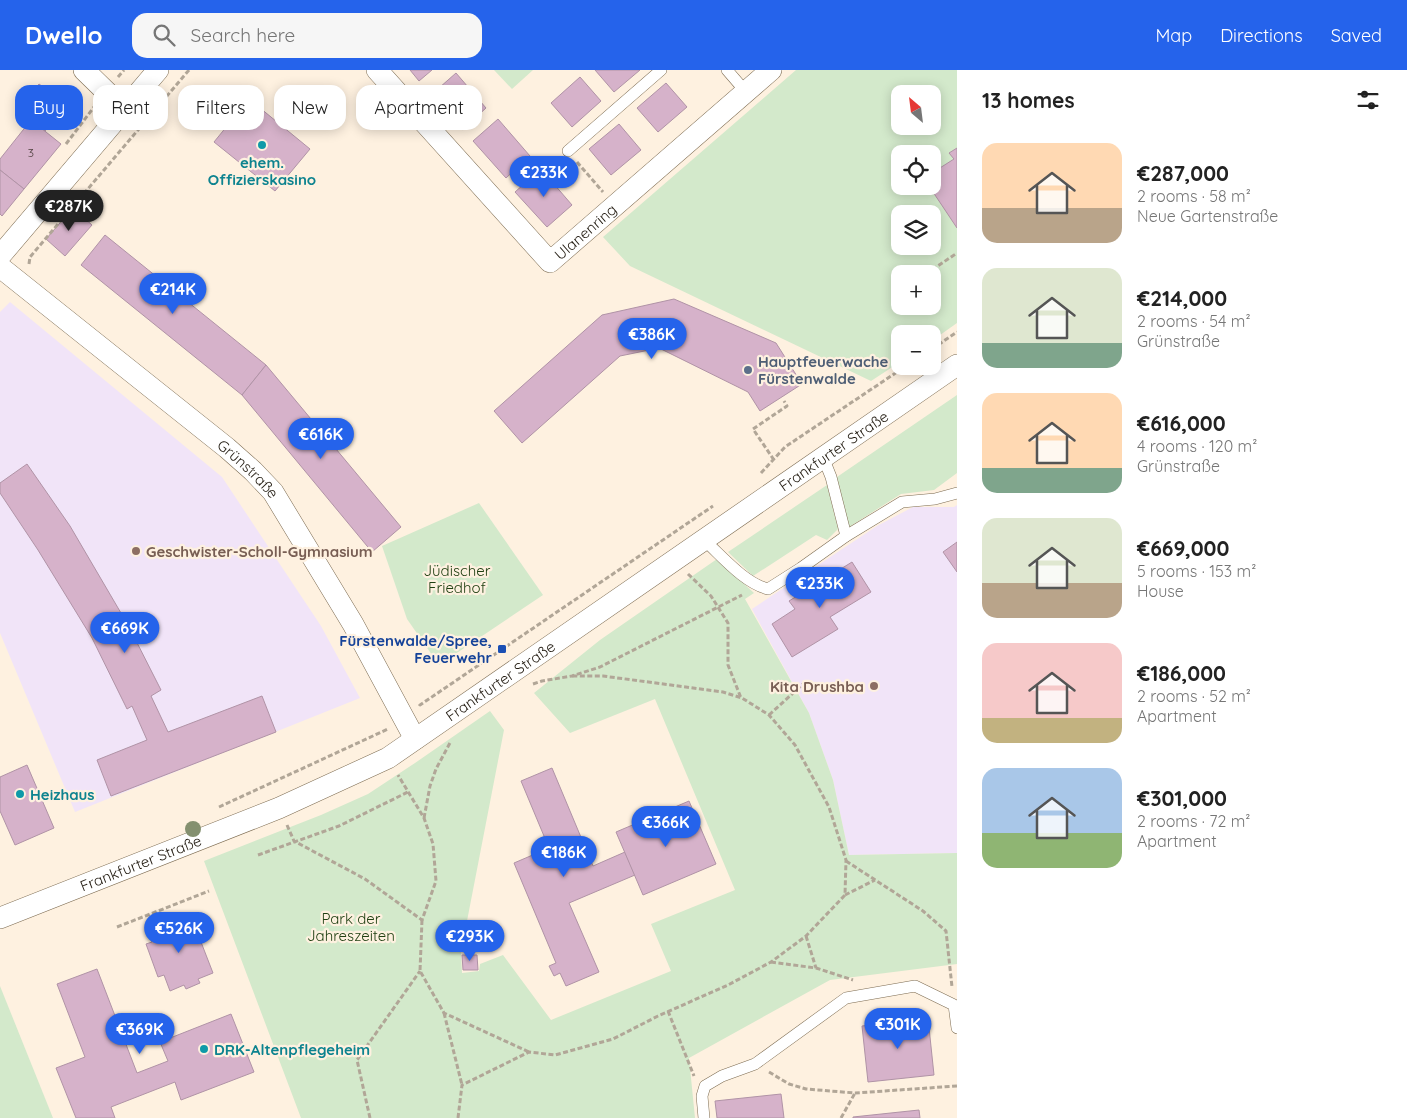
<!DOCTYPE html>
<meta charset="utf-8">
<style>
body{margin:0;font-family:Quicksand,sans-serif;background:#f6f6f6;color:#222;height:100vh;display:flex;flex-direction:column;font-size:19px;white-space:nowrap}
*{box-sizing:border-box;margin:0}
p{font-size:16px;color:#767676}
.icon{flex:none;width:28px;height:28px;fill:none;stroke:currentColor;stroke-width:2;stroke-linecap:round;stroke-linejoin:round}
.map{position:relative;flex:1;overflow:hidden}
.panel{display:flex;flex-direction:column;background:#fff;width:450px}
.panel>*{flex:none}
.guide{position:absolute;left:15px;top:15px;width:475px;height:45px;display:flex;gap:10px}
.needle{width:32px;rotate:332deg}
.controls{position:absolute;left:891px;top:15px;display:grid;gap:10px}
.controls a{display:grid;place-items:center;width:50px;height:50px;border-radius:10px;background:#fff;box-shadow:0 2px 12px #0003;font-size:25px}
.price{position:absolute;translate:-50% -42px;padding:0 11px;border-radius:18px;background:#2563eb;color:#fff;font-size:16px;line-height:32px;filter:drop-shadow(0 1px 2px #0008)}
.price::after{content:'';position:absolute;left:50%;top:30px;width:15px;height:11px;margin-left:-8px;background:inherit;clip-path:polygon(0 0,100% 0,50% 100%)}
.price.current{background:#222;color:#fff}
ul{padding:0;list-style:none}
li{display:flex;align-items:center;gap:15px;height:125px;padding:0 25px}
li span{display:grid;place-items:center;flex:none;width:140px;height:100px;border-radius:15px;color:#555}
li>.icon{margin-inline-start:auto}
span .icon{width:60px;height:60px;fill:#fffc;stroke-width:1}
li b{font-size:21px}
h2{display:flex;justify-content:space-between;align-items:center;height:60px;padding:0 25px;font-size:21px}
.chip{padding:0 18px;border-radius:15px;background:#fff;box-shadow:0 2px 12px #0003;font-size:18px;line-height:45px}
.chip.current{background:#2563eb;color:#fff}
header{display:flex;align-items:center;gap:30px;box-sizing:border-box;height:70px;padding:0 25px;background:#2563eb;color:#fff}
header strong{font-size:24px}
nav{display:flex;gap:28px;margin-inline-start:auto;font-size:18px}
.search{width:350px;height:45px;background:#f6f6f6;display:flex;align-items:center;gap:12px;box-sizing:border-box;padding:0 18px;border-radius:15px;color:#767676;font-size:19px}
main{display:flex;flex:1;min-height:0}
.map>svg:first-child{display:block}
</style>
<header>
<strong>Dwello</strong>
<div class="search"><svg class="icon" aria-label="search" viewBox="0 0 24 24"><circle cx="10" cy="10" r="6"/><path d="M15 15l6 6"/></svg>Search here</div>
<nav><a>Map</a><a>Directions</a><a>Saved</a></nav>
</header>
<main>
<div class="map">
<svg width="957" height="1048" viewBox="0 0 957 1048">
<rect width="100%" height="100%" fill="#fef1e0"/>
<g fill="#f1e4f8">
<path d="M10 232 222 407 321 556 360 628 75 742 0 563V242Z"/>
<path d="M957 435V783L849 785 833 710 809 643 752 539 877 456 913 437H954Z"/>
</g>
<g fill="#d3e9cb" fill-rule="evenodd">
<path d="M494 0H533L512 19Z"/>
<path d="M796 0H957V253L933 270 932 264H900V292L871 311 630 196 603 167ZM900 24H932V56H900ZM900 84H932V116H900ZM900 144H932V176H900ZM900 204H932V236H900Z"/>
<path d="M957 325V403L934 420 901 424 849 457 837 407Z"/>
<path d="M827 415 838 459 827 470 816 465 753 506 728 482Z"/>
<path d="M479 433 543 525 439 595 407 549 382 476Z"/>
<path d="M717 489 754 523 745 529 809 643 833 710 849 785 957 783V894L830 910 689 988 695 1048H301L204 791 321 745 368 724 415 693 490 641 504 660 461 882 462 903 479 901 480 894 503 885 551 950 671 901 651 854 735 820 655 629 570 663 534 623 600 570Z"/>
<path d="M0 916 53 1048H0Z"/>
</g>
<g fill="#d6b2ca" stroke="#b093a6">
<path d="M410 0H432L419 11Z"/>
<path d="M595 0H640L614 22Z"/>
<path d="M456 3 486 38 462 60 431 25Z"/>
<path d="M580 7 601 31 572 57 551 33Z"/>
<path d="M666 13 687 37 658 62 637 38Z"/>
<path d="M39 14 66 34 45 61 18 41Z"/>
<path d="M249 29 310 79 275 121 214 72Z"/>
<path d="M498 49 530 86 506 108 473 71Z"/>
<path d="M31 50 61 74 24 119 0 100V89Z"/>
<path d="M619 54 641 80 611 105 589 79Z"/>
<path d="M957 78V158L929 116H932V103L954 89 949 83Z"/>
<path d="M541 99 572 135 547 157 515 122Z"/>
<path d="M0 100 24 119 2 146 0 144Z"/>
<path d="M73 138 92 155 65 186 46 169Z"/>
<path d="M105 165 266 295 242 325 81 195Z"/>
<path d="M674 229 776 273 802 314 760 341 748 322 659 278 620 286 522 373 494 341 602 245Z"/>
<path d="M266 295 401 457 372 482 242 325Z"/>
<path d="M27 394 70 456 128 555 161 620 151 626 168 662 262 626 276 662 111 726 97 690 147 670 132 636 127 639 92 568 38 480 0 423V413Z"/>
<path d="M957 472V502L943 482Z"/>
<path d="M852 492 871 522 830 547 838 559 792 587 772 554 795 539 789 531Z"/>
<path d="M27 695 54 758 15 775 0 741V707Z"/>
<path d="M552 698 593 796 625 782 635 805 569 833 599 902 566 916 560 903 554 906 549 896 556 893 514 793 549 778 521 711Z"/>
<path d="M689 731 716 794 643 825 616 762Z"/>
<path d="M188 845 192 855 194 854 213 903 198 909 200 913 186 919 184 915 170 921 164 905 158 907 146 874 152 872 147 861Z"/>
<path d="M462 885H477L478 900H463Z"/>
<path d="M97 899 137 1003 168 991 160 972 231 944 254 1002 181 1030 175 1012 111 1037 115 1048H76L56 998 85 987 57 914Z"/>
<path d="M928 948 934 1005 868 1012 862 956Z"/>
<path d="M781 1024 784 1048H717L715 1031Z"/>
<path d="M919 1040 920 1048H853V1047Z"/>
</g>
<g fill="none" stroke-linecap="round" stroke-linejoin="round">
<g stroke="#7d6c52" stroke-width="12">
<g id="lane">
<path d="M727 0 746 22"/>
<path d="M568 81 661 0"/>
<path d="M823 387 831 407 846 466"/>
<path d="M703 469C722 486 744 513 768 519L801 498 846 466 902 432 935 429 957 423"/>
<path d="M704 1048 702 1026 705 1016 722 1006 755 994 846 928 915 916 954 935 957 958"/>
</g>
</g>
<g stroke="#7d6c52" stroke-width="22">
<g id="street">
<path d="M84 0 124 39"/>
<path id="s1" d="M377 0 550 192 771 0"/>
<path d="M0 186 158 0"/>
<path id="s2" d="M0 197 227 378 253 401 273 422 353 554 415 669"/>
<path id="s3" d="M0 848 279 738 388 688 957 295"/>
</g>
</g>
<g stroke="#b1a697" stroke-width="3" stroke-dasharray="5 2.5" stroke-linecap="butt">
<path d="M118 7 124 0"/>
<path d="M66 74 94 37"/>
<path d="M577 92 603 122"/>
<path d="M29 194 30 187 189 0"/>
<path d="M926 204 957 183"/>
<path d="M932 279 957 262"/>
<path d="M774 390 753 359 787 336 784 331"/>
<path d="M761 403 785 377 906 296"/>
<path d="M688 504 711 526 728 553V595L741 628"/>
<path d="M533 614 542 611 572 606 600 597 742 525"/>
<path d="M419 634 420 635 713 436"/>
<path d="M769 645 803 614"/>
<path d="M219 737 388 659"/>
<path d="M424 748 430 716 436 699 451 671"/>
<path d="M287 755 294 771 365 809 422 850 436 811 433 774 424 748 398 705"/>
<path d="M258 785 339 756 408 722"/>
<path d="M846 791 923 841 946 861 952 917"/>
<path d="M845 825 875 810"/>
<path d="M422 850 420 901 444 943 529 982"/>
<path d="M117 857 209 821"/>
<path d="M806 866 816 898"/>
<path d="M771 892 816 898 853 910"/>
<path d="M668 941 694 1006"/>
<path d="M444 943 462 1015"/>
<path d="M769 1002 789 1014 806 1019 855 1023 957 1016"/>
<path d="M370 1048 357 990 420 901"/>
<path d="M458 1048 462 1015 529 982 555 985 613 969 658 946 728 915 771 892 806 866 845 825 846 790 829 737 795 675 769 645 742 628 723 622 603 606H572"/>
<path d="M841 1048 855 1023"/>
</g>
<use href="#lane" stroke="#fff" stroke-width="11"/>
<use href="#street" stroke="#fff" stroke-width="21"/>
</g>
<circle fill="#84906f" cx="193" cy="759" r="8"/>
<g fill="#0f9aa8" stroke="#fef1e0" stroke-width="2">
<circle cx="262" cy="75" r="5"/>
<circle cx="20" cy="724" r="5"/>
<circle cx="204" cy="979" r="5"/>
</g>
<circle fill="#5c6f8a" stroke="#fef1e0" stroke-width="2" cx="748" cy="300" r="5"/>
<g fill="#8d6e63" stroke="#fef1e0" stroke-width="2">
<circle cx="136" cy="481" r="5"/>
<circle cx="874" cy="616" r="5"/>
</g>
<rect fill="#1a4fb4" stroke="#fef1e0" stroke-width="2" x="497" y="574" width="10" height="10" rx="2.5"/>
<g text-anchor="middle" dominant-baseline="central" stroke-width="4.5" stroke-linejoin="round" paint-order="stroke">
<g font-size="12" fill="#4f413f">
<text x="31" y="82">3</text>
</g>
<g font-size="15" font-weight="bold" fill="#0d838f" stroke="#fef1e0" text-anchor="start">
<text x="262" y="92" text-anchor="middle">ehem.<tspan x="262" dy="17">Offizierskasino</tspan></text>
<text x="30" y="724">Heizhaus</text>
<text x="214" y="979">DRK-Altenpflegeheim</text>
</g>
<g font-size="15" fill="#221b11" stroke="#fef1e0">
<text stroke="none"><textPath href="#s1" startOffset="305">Ulanenring</textPath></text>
<text stroke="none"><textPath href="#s3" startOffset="961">Frankfurter Straße</textPath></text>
<text stroke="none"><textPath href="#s2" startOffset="320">Grünstraße</textPath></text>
<text stroke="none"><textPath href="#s3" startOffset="556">Frankfurter Straße</textPath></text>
<text stroke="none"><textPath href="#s3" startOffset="151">Frankfurter Straße</textPath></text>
</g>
<g font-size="15" font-weight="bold" fill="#4e5e75" stroke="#fef1e0" text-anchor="start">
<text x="758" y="291">Hauptfeuerwache<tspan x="758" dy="17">Fürstenwalde</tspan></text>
</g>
<g font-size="15" font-weight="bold" fill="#785e54" stroke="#fef1e0" text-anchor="start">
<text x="146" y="481">Geschwister-Scholl-Gymnasium</text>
<text x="864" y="616" text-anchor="end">Kita Drushba</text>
</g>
<g font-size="15" fill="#204012" stroke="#fef1e0">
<text x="457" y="500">Jüdischer<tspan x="457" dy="17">Friedhof</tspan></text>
<text x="351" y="848">Park der<tspan x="351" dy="17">Jahreszeiten</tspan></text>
</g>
<g font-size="15" font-weight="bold" fill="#164399" stroke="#fef1e0" text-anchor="end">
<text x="492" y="570">Fürstenwalde/Spree,<tspan x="492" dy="17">Feuerwehr</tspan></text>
</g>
</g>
</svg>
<div class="controls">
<a><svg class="needle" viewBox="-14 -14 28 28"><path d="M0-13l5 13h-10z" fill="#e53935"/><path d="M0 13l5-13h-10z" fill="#767676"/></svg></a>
<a><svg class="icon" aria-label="locate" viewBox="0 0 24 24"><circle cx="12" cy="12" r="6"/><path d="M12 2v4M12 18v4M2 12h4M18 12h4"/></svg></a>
<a><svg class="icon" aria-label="layers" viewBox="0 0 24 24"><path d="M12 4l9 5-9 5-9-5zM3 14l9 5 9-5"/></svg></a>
<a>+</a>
<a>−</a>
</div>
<b class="price" style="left:544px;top:128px">€233K</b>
<b class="price current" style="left:69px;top:162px">€287K</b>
<b class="price" style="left:173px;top:245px">€214K</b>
<b class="price" style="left:652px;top:290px">€386K</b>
<b class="price" style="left:321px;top:390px">€616K</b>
<b class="price" style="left:820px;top:539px">€233K</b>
<b class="price" style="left:125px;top:584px">€669K</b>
<b class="price" style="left:666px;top:778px">€366K</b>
<b class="price" style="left:564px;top:808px">€186K</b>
<b class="price" style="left:179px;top:884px">€526K</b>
<b class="price" style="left:470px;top:892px">€293K</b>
<b class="price" style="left:898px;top:980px">€301K</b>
<b class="price" style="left:140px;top:985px">€369K</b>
<div class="guide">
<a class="chip current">Buy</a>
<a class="chip">Rent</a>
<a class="chip">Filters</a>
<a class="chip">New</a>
<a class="chip">Apartment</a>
</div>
</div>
<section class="panel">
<h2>13 homes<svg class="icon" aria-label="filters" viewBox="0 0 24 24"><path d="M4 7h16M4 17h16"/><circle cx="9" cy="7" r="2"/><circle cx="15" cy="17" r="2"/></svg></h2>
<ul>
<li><span style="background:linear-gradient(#ffd9b3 65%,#b9a48a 0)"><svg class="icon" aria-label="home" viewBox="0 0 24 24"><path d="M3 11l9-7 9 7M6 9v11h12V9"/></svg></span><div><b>€287,000</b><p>2 rooms · 58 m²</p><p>Neue Gartenstraße</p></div></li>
<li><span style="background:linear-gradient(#dfe7d0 75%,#7fa58c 0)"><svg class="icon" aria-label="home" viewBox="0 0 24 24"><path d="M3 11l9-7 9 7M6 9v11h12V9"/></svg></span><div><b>€214,000</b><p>2 rooms · 54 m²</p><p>Grünstraße</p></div></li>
<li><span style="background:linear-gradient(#ffd9b3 75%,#7fa58c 0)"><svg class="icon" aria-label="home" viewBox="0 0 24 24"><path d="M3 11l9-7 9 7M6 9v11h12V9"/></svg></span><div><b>€616,000</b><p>4 rooms · 120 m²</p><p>Grünstraße</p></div></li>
<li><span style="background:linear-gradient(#dfe7d0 65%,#b9a48a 0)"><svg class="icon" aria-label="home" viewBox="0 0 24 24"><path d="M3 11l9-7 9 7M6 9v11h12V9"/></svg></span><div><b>€669,000</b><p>5 rooms · 153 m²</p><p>House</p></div></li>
<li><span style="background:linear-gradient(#f6c9c9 75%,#c2b280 0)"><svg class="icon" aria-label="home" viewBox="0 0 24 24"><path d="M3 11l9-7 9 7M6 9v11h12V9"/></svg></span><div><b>€186,000</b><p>2 rooms · 52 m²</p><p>Apartment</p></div></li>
<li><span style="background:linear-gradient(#a9c7e8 65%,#8fb573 0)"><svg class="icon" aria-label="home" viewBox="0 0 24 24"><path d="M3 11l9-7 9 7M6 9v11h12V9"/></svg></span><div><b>€301,000</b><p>2 rooms · 72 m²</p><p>Apartment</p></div></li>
</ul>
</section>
</main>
